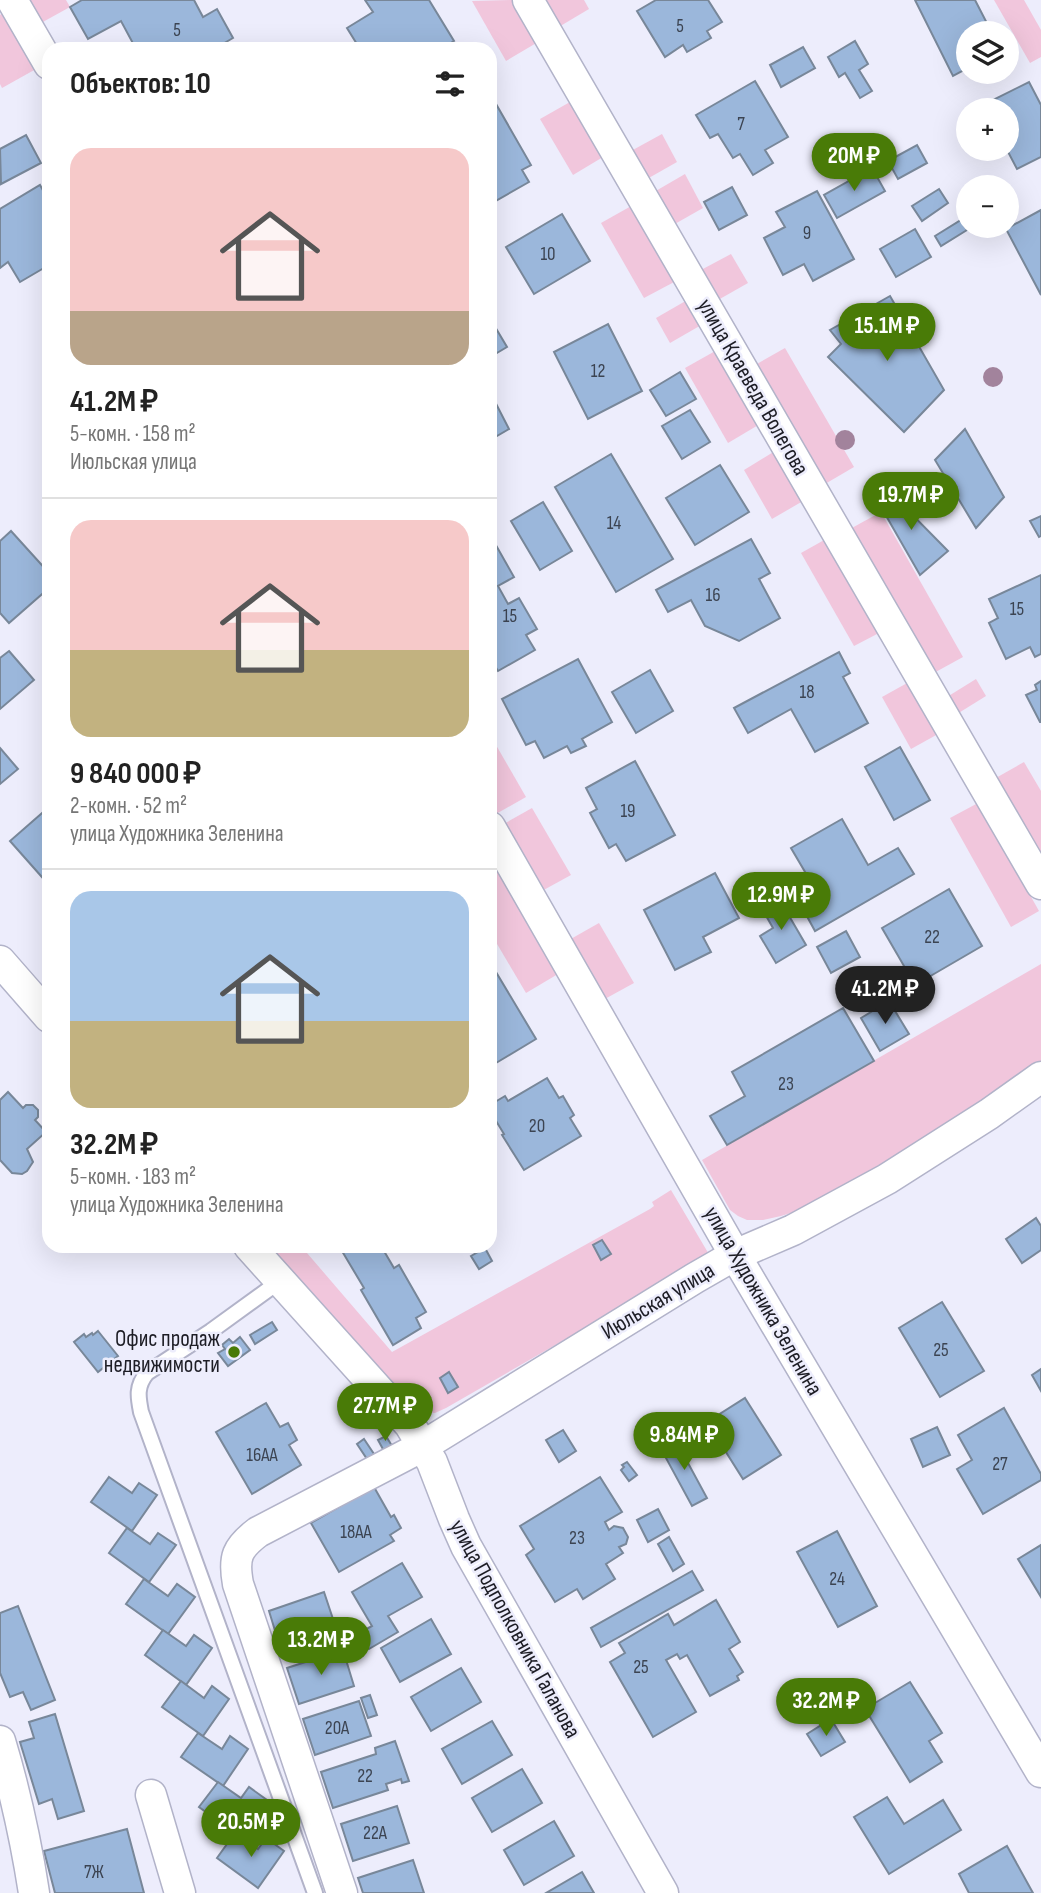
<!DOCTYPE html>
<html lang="ru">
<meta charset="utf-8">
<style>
body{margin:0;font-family:"Sofia Sans Condensed",sans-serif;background:#f2f2f2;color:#222;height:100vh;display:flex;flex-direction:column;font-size:26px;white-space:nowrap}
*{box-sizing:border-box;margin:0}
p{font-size:23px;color:#767676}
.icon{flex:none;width:38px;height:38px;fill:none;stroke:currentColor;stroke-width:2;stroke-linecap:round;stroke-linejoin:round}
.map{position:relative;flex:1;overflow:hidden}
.details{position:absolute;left:42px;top:42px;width:455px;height:1211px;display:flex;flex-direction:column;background:#fff;border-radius:21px;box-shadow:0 7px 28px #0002}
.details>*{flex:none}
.controls{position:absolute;left:956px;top:21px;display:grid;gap:14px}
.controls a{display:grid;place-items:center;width:63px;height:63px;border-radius:50%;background:#fff;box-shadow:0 7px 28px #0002;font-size:35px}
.price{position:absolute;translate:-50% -60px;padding:0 16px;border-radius:24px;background:#497b07;color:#fff;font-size:23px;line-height:46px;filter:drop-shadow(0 2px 4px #0008)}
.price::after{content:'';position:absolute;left:50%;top:42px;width:21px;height:16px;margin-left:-10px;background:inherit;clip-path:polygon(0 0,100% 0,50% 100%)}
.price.active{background:#222;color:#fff}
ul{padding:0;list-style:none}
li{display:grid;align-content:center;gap:14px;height:371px;padding:0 28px}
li+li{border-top:2px solid #e0e0e0}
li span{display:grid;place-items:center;height:217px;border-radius:21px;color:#555}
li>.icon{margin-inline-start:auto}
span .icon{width:126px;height:126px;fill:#fffc;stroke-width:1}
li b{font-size:30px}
h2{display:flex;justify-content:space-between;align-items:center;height:84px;padding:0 28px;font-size:30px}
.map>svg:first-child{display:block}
</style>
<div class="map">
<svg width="1041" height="1893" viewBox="0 0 1041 1893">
<rect width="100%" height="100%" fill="#ededfc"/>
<g fill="#f1c6dc">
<path d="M28 0H66L70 7 41 23Z"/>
<path d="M513 0 538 42 506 61 472 1Z"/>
<path d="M542 0H584L589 9 557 28Z"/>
<path d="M994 0H1024L1041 30V57L1030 63Z"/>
<path d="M4 12 36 69 2 88 0 84V15Z"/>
<path d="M570 102 603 157 573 175 540 119Z"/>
<path d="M662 134 677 162 647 179 631 151Z"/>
<path d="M685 174 703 208 673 225 654 192Z"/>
<path d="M633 205 676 281 644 298 601 223Z"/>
<path d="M731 254 748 283 718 300 701 270Z"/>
<path d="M689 299 703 324 670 343 656 318Z"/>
<path d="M785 348 854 467 825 484 755 365Z"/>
<path d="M717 350 760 424 728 443 685 368Z"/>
<path d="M775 451 803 501 772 519 744 470Z"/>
<path d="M881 512 963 657 932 674 850 529Z"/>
<path d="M826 539 879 633 854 646 801 553Z"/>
<path d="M976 679 986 696 957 714 947 697Z"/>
<path d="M909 682 938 734 911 749 882 697Z"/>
<path d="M496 745 526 797 496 814 490 804V748Z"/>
<path d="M1024 762 1041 791V862L994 779Z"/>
<path d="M978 803 1039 911 1011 927 950 818Z"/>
<path d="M532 808 571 875 540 892 502 825Z"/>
<path d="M490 857 558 974 526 993 490 932Z"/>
<path d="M599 923 634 983 603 1000 569 940Z"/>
<path d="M1041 964V1061L910 1149 800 1210 781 1216 763 1220H747L738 1216 730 1210 702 1160Z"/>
<path d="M671 1190 710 1256 446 1408 435 1413 415 1411 267 1246H301L392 1352 650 1209 654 1206 652 1202Z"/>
</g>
<g fill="#9bb7db" stroke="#788799" stroke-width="2">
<path d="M82 0H194L203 17 217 9 233 38 214 49H136L121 21 88 39 70 7Z"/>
<path d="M365 0H429L454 41 440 49H360L347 28 373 12Z"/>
<path d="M656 0H708L722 22 707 31 711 38 687 52 683 45 665 57 637 11Z"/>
<path d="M915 0H975L992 33H968V68L953 76Z"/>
<path d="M855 41 868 64 859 70 872 91 860 98 845 73 839 77 828 57Z"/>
<path d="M803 47 815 68 781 87 770 65Z"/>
<path d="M755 81 788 137 765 150 773 163 753 175 740 154 733 158 718 134 710 138 696 115Z"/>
<path d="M1029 82 1041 105V157L1017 169 1006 148V110H973Z"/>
<path d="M492 97 531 165 522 170 529 182 492 203 490 199V99Z"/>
<path d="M26 135 41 163 1 184 0 149Z"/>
<path d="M917 145 927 163 898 179 888 161Z"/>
<path d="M872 168 885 191 837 218 824 195Z"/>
<path d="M40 185 49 201V238L46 240 49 244V265L20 282 8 262 0 268V209Z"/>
<path d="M732 187 747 215 719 230 704 202Z"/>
<path d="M939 189 948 203 922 221 912 206Z"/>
<path d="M817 191 854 259 813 281 804 264 783 275 764 238 785 227 776 212Z"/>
<path d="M1041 210V295L1006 229Z"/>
<path d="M562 214 590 261 534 294 506 247Z"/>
<path d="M961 220 967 230 941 246 935 236Z"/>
<path d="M915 229 931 257 896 277 880 249Z"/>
<path d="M890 296 944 390 904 432 828 357 841 344 830 330Z"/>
<path d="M491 320 507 347 490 357V321Z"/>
<path d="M608 324 642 391 588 419 554 352Z"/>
<path d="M680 372 696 399 666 416 650 390Z"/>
<path d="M490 392 509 429 490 440Z"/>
<path d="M690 410 710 442 682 459 662 426Z"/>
<path d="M965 429 1004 497 976 528 935 460Z"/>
<path d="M611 454 673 559 616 592 555 487Z"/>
<path d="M720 465 749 512 695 545 666 498Z"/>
<path d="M884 486 948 551 920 575 873 493Z"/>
<path d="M543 502 572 551 540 570 511 521Z"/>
<path d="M1041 516V536L1039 537 1030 521Z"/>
<path d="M11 531 49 573V588L9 623 0 613V541Z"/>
<path d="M751 539 770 573 759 579 780 618 739 641 705 626 691 600 668 612 656 590Z"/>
<path d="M493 540 514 577 498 586 508 604 519 598 537 629 526 635 535 650 498 671 490 658V542Z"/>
<path d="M1041 575V654L1035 657 1030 647 1006 659 989 623 998 618 989 599Z"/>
<path d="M9 651 34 680 0 709V658Z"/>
<path d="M839 652 850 673 843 677 868 723 815 752 791 709 748 733 734 708Z"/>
<path d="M578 659 612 722 582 739 586 746 571 753 567 746 544 758 535 741 526 745 502 699Z"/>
<path d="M650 670 673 711 636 733 612 692Z"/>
<path d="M1041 681V722H1040L1026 695 1037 690 1035 685Z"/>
<path d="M900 747 930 800 894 820 865 767Z"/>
<path d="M0 748 18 769 0 784Z"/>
<path d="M635 761 675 835 626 861 616 844 609 848 590 813 597 809 586 788Z"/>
<path d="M49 807V885L10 841Z"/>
<path d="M842 819 868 865 898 848 914 874 815 931 791 887 808 877 791 848Z"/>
<path d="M715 873 739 918 703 937 711 952 675 970 644 910Z"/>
<path d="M949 889 982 946 915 985 882 928Z"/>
<path d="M778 897 806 945 776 963 760 936 773 928 761 907Z"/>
<path d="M846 931 860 957 831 973 817 947Z"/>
<path d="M490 962 536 1039 496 1063 490 1053Z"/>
<path d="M889 1001 909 1034 880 1051 861 1018Z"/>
<path d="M843 1008 874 1061 727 1145 710 1116 745 1096 732 1072Z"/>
<path d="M547 1078 559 1098 563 1096 574 1115 570 1118 581 1136 524 1170 502 1135 504 1134 490 1111V1105L505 1096 508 1101Z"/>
<path d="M8 1092 23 1108 26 1105H33L38 1110V1117L35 1120 46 1132 27 1149 33 1162 27 1171 22 1174 12 1173 0 1160V1100Z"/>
<path d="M1036 1218 1041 1226V1250L1022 1263 1006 1239Z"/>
<path d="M602 1240 611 1254 601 1260 593 1245Z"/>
<path d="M339 1246H381L394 1268 399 1265 426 1312 416 1318 421 1328 393 1345 361 1290 364 1288Z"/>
<path d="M485 1248 492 1261 479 1269 471 1256Z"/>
<path d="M942 1302 984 1371 940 1397 899 1328Z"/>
<path d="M272 1322 277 1330 255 1344 250 1335Z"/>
<path d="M98 1331 118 1356 98 1372 74 1342 84 1334 86 1337 92 1333 93 1335Z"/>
<path d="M240 1337 250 1350 228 1366 218 1353 225 1349 222 1345 229 1339 233 1343Z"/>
<path d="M1041 1369V1391L1032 1375Z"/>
<path d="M449 1372 458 1387 448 1393 440 1378Z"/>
<path d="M745 1398 781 1455 743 1479 707 1422Z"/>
<path d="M266 1403 280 1427 288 1423 297 1440 289 1445 301 1465 252 1494 216 1432Z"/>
<path d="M1004 1408 1041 1474V1480L983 1514 957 1469 972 1460 958 1435Z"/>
<path d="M937 1427 950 1455 923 1467 911 1439Z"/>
<path d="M563 1430 576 1451 559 1462 546 1440Z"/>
<path d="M386 1436 392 1446 384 1451 378 1440Z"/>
<path d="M364 1439 374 1454 367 1459 357 1444Z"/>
<path d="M675 1439 707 1498 692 1506 660 1447Z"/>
<path d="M627 1462 637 1475 629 1481 621 1470 624 1467 622 1465Z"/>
<path d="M109 1477 132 1493 139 1483 157 1495 132 1531 91 1502Z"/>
<path d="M600 1477 622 1512 605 1522 609 1530 614 1526 623 1528 628 1537 626 1544 619 1547 623 1553 606 1564 615 1579 583 1599 577 1589 555 1602 526 1555 534 1549 520 1526Z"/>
<path d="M374 1487 391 1517 394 1515 401 1528 390 1535 394 1541 339 1572 311 1523Z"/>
<path d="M658 1509 669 1530 648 1542 637 1520Z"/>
<path d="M127 1528 150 1544 158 1533 176 1545 149 1582 109 1553Z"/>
<path d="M837 1531 877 1606 838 1627 797 1552Z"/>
<path d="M669 1537 684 1564 673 1571 658 1544Z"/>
<path d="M1041 1545V1597L1018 1559Z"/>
<path d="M402 1563 422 1597 388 1616 398 1632 369 1649 359 1633 372 1626 352 1592Z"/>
<path d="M692 1571 703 1590 601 1647 591 1628Z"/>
<path d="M144 1579 168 1596 177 1584 195 1597 168 1634 126 1604Z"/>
<path d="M324 1592 336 1628 280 1647 269 1611Z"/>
<path d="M716 1600 740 1642 729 1649 743 1672 737 1676 739 1680 710 1696 687 1655 680 1659 677 1654 666 1660 696 1712 653 1737 610 1662 625 1653 619 1643 668 1614 674 1625Z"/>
<path d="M18 1606 55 1700 31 1710 23 1692 10 1697 0 1673V1613Z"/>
<path d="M431 1619 451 1654 400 1682 381 1648Z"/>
<path d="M163 1630 186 1646 194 1635 212 1648 186 1685 145 1655Z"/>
<path d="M343 1650 354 1686 299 1704 287 1668Z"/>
<path d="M461 1668 481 1702 431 1731 411 1697Z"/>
<path d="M181 1681 204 1698 212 1686 229 1699 203 1736 162 1707Z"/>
<path d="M910 1682 942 1733 929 1741 942 1762 910 1782 865 1709Z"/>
<path d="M370 1695 377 1715 368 1718 361 1698Z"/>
<path d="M359 1701 371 1736 315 1755 303 1719Z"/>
<path d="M55 1714 84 1811 58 1819 52 1799 39 1804 20 1742 34 1738 29 1722Z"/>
<path d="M831 1719 845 1742 821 1756 807 1734Z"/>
<path d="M492 1721 512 1755 462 1784 442 1749Z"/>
<path d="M198 1733 222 1749 230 1736 248 1749 223 1786 181 1757Z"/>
<path d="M395 1741 409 1781 402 1783 401 1779 386 1784 388 1790 333 1808 321 1772 376 1754 375 1748Z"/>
<path d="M522 1769 542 1803 492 1832 472 1798Z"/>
<path d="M218 1782 241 1798 249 1787 267 1800 240 1837 199 1807Z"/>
<path d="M887 1797 904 1824 943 1800 961 1830 889 1874 854 1817Z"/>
<path d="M397 1806 409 1843 353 1861 341 1824Z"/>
<path d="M554 1821 574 1856 524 1885 504 1850Z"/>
<path d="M127 1829 144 1893H55L44 1851Z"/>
<path d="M235 1833 258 1849 266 1838 284 1851 258 1888 217 1858Z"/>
<path d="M1007 1846 1033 1893H969L959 1874Z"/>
<path d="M413 1860 424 1893H363L358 1878Z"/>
<path d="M582 1872 594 1893H546Z"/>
</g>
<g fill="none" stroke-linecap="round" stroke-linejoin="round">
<g stroke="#b2b3c9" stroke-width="18">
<path id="service" d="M280 1281 211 1331 147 1373C136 1386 138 1397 141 1412L315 1893"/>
</g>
<g stroke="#b2b3c9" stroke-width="33">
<g id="minor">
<path d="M12 0 49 64"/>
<path d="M528 0 1041 884"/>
<path d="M490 827 735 1255 1041 1772"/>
<path d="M0 961 49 1017"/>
<path d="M249 1246 410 1425 432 1462 454 1519 466 1546 663 1893"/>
<path d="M0 1741C15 1791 26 1841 34 1893"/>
<path d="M151 1795 180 1893"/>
<path d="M342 1893 238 1584C233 1557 237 1548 258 1532L423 1446 695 1278 735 1255 793 1230 887 1179 989 1114 1041 1077"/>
</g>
</g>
<use href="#service" stroke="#fff" stroke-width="14"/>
<use href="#minor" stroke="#fff" stroke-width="30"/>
</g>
<g fill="#a2839c">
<circle cx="993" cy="377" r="10"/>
<circle cx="845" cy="440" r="10"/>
</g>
<circle fill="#497b07" stroke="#ededfc" stroke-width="2.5" cx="234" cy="1352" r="7"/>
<g text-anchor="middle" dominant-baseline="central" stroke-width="5" stroke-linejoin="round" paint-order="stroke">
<g font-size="19" fill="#3c4452">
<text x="680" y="26">5</text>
<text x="177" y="30">5</text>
<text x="741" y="124">7</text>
<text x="807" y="233">9</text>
<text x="548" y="254">10</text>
<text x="598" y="371">12</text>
<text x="614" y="523">14</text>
<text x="713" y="595">16</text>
<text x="1017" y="609">15</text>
<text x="510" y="616">15</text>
<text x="807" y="692">18</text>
<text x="628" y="811">19</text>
<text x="932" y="937">22</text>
<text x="786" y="1084">23</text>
<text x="537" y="1126">20</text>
<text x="941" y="1350">25</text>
<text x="262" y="1455">16АА</text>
<text x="1000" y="1464">27</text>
<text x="356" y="1532">18АА</text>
<text x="577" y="1538">23</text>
<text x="837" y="1579">24</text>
<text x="641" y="1667">25</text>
<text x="337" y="1728">20А</text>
<text x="365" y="1776">22</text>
<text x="375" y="1833">22А</text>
<text x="94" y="1872">7Ж</text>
</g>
<g font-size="23" fill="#1d1d25" stroke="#ededfc">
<text transform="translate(753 387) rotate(60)">улица Краеведа Волегова</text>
<text transform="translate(658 1301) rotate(-31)">Июльская улица</text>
<text transform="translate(763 1301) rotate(60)">улица Художника Зеленина</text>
<text transform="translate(515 1629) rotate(61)">улица Подполковника Галанова</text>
</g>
<g font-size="23" fill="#1d1d25" stroke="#ededfc" text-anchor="end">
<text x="220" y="1339">Офис продаж<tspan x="220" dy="26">недвижимости</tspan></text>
</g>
</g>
</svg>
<div class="controls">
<a><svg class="icon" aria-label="layers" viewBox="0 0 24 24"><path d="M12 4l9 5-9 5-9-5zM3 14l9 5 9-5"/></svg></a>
<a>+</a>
<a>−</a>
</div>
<b class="price" style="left:854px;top:193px">20M ₽</b>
<b class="price" style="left:887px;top:363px">15.1M ₽</b>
<b class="price" style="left:911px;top:532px">19.7M ₽</b>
<b class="price" style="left:781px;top:932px">12.9M ₽</b>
<b class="price active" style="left:885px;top:1026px">41.2M ₽</b>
<b class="price" style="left:385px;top:1443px">27.7M ₽</b>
<b class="price" style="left:684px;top:1472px">9.84M ₽</b>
<b class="price" style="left:321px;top:1677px">13.2M ₽</b>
<b class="price" style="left:826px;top:1738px">32.2M ₽</b>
<b class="price" style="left:251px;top:1859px">20.5M ₽</b>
<section class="details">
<h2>Объектов: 10<svg class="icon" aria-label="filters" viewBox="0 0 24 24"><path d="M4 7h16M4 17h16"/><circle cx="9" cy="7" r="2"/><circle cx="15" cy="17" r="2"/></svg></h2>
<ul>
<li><span style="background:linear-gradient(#f6c9c9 75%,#b9a48a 0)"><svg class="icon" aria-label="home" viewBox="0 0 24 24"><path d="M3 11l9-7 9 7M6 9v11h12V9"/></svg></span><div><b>41.2M ₽</b><p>5-комн. · 158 m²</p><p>Июльская улица</p></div></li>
<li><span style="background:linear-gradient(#f6c9c9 60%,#c2b280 0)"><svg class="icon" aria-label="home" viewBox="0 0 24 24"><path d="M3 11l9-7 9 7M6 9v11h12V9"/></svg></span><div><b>9 840 000 ₽</b><p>2-комн. · 52 m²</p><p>улица Художника Зеленина</p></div></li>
<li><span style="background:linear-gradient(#a9c7e8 60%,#c2b280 0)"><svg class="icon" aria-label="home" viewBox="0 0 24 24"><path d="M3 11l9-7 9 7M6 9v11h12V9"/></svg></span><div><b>32.2M ₽</b><p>5-комн. · 183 m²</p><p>улица Художника Зеленина</p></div></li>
</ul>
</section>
</div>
